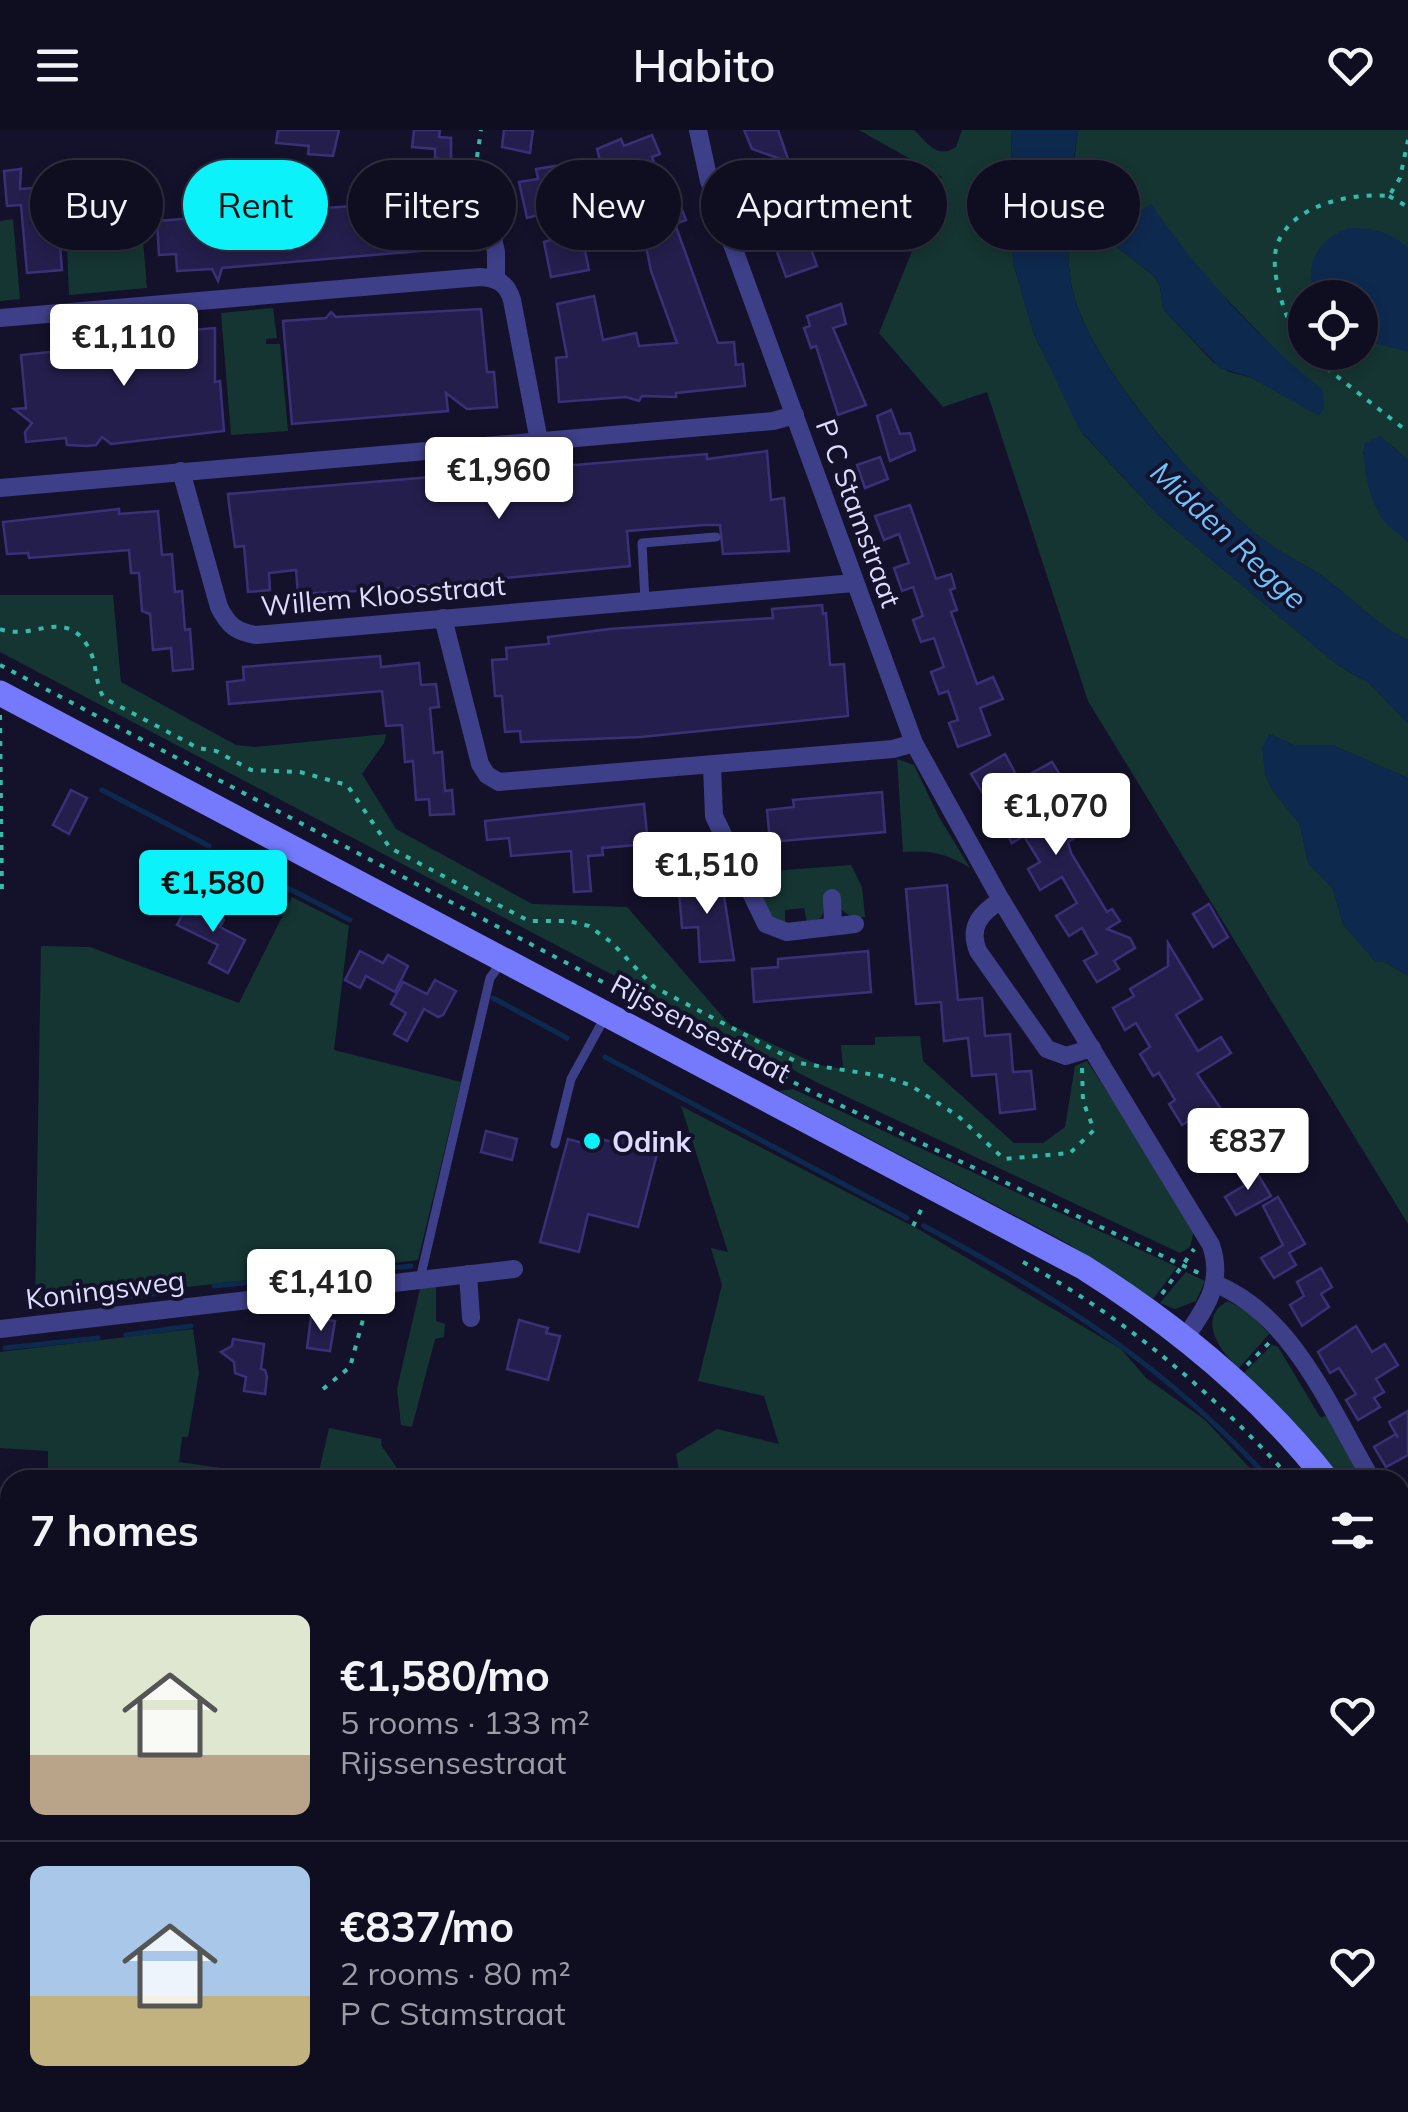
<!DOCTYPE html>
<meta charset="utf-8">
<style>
body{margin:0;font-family:Mulish,sans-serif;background:#1d1c2d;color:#f1f3f6;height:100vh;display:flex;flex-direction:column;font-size:38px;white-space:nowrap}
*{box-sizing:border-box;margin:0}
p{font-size:32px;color:#9b9ca5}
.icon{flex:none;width:55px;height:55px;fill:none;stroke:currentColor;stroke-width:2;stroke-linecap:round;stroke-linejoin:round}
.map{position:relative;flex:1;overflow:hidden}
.panel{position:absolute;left:0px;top:1340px;width:1410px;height:642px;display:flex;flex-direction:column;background:#0f0e20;border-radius:30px 30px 0 0;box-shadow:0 5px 15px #0003,0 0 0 2px #2f2e3e}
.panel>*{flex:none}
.guide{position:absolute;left:30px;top:30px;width:1350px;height:90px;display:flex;gap:20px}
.tools{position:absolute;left:1288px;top:150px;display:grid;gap:20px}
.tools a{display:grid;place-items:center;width:90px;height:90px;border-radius:50%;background:#0f0e20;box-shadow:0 5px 15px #0003,0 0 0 2px #2f2e3e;font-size:50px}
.price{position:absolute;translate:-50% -85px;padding:0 22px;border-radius:10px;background:#fff;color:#222;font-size:32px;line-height:65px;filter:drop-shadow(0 2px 5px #0008)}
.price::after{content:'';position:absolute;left:50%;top:60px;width:30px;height:22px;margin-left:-15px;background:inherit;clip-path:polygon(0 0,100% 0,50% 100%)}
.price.active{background:#0cf2fb;color:#111}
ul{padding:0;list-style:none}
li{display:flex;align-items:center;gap:30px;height:250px;padding:0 30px}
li+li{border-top:2px solid #2f2e3e}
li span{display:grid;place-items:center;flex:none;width:280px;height:200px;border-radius:15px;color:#555}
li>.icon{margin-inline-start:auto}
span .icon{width:120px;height:120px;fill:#fffc;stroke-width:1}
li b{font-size:42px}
h2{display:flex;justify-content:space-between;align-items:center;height:120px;padding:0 30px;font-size:42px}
.chip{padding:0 35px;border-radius:45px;background:#0f0e20;box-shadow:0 5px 15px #0003,0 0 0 2px #2f2e3e;font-size:35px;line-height:90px}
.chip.active{background:#0cf2fb;color:#111}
header{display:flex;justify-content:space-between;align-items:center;height:130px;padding:0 30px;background:#0f0e20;font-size:45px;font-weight:600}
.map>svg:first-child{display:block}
</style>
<header><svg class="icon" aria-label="menu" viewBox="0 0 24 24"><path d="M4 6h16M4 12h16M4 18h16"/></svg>Habito<svg class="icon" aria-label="heart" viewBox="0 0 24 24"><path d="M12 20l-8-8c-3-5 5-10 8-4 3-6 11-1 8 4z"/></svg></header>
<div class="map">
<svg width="1408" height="1982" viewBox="0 0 1408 1982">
<rect width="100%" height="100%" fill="#14122b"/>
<g fill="#153532" fill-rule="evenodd">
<path d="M859 0H914C927 12 937 30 956 17L962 0H1011L1013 133 1034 204 1083 304 1158 385 1339 536 1369 553 1408 593V648L1332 615H1294L1269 604 1265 645 1273 661 1300 694 1308 733 1333 759 1343 794 1376 832H1385L1408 846V1094L1088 571 987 262 943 277 879 203 942 47Z"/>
<path d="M1078 0H1408V330L1380 306 1363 322 1380 383 1408 412V510C1376 496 1352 467 1323 447 1305 434 1283 425 1265 411 1204 365 1082 228 1071 152 1063 103 1072 49 1078 0ZM1151 75 1197 138 1291 236 1319 285 1250 247 1229 242 1213 232 1163 179 1160 156 1154 146 1117 117 1133 87ZM1305 168H1360V222H1305Z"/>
<path d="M105 85 141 87 147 158 69 165 66 93 103 91Z"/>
<path d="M13 89 20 169 0 171V91Z"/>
<path d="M273 178 277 208 266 209V214H280L288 301 231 305 221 183Z"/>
<path d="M0 465H113L121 552 236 615 255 617 386 604 384 613 362 644 396 699 532 774 627 777 730 895 819 935 843 939 841 915H875V907L920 906 923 931 1014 1013H1043L1065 997 1075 936 1087 931 1195 1096 1190 1117 1180 1123 818 953 0 522Z"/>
<path d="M897 629 914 635 939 687 970 738C947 723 930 720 903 722Z"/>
<path d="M755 730 758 742 851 735 862 757 865 787 852 788 840 778 824 779 821 788 807 792 804 778 785 780V794L771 789 744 734Z"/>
<path d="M292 767 349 796 334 920 461 952 418 1130 35 1175 41 816 90 817 239 873Z"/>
<path d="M793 959 1177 1137 1153 1169 1067 1113 779 961Z"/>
<path d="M681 976 918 1099 1121 1219 1146 1248 1205 1290 1261 1350H681L676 1324 717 1299 779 1314 764 1266 698 1251 722 1155 711 1118 728 1122Z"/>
<path d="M1186 1142 1205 1151 1196 1171 1175 1179 1160 1173Z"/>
<path d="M436 1152V1191L445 1194 444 1207 435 1209 412 1297 401 1295 397 1259 421 1154Z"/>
<path d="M1228 1171 1251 1184 1269 1204 1239 1238C1220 1222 1196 1188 1228 1171Z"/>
<path d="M193 1199 199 1243 188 1307H182L179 1332 305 1350H91L48 1345V1321L0 1318V1222Z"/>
<path d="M1272 1215 1278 1217 1320 1287 1328 1286 1366 1350H1341L1244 1243Z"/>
<path d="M329 1298 382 1309 381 1315 401 1344 400 1350H317Z"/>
<path d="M0 1461 10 1462V1972L236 1973 234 1982H0Z"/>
<path d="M800 1972H1257L1262 1982H749Z"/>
<path d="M244 1973V1972L710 1973 658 1982H242Z"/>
</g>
<g fill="#0e294e">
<path d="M1011 0H1078C1071 48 1063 104 1071 152 1082 229 1204 365 1265 411 1283 425 1305 434 1323 447 1352 467 1376 496 1408 510V593L1369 553 1339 536 1158 385 1079 299 1034 204 1013 133Z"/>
<path d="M1151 74C1200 144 1256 207 1323 260L1324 278 1319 286 1250 247 1220 238 1163 179 1160 156 1154 146 1117 117 1133 87Z"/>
<path d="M1348 98C1373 98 1389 101 1408 118V222L1360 209V168L1315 167C1303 135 1317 110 1348 98Z"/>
<path d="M1380 306 1408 330V412C1401 405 1390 399 1384 391 1370 374 1361 333 1365 313Z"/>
<path d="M1269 604 1294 615H1332L1408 648V846L1385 832H1376L1343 794 1333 759 1308 733 1300 694 1273 661 1265 645 1262 618Z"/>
</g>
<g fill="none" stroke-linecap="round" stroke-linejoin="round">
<g stroke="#0e294e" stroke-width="5">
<path d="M102 660 209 716"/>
<path d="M280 754 350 790"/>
<path d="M493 868 567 908"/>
<path d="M605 927 907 1088"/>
<path d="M924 1096C1058 1167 1167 1237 1270 1350"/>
<path d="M214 1156 411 1136"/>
<path d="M62 1175 177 1161"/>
<path d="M126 1205 191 1196"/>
<path d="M5 1218 98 1208"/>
<path d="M236 1982 238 1972"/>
<path d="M733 1982 784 1972"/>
</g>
</g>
<g fill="#241e4c" stroke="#3a3077" stroke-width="2.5">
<path d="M278 0H339L333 26 308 24 309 16 276 13Z"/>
<path d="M414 0H440L439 7 451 8V31L435 28V19L412 17Z"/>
<path d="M504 0H533L530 23 502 17Z"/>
<path d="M744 0H778L789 32 752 19Z"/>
<path d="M652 5 660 24 652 27 665 63 674 59 686 90 675 94 718 213 734 212 736 235 743 234 745 256 676 263V267L642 266 639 271 626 267 559 272 556 228 567 227 557 174 594 166 603 210 636 203 639 216 677 213 651 141 646 116 654 113 633 57 622 61 614 40 603 42 597 19 621 9 624 16Z"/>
<path d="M555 36 568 99 580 96 589 140 551 147 544 112 551 110 545 83 527 88 519 52 538 49 536 39Z"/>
<path d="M21 39 20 59 78 55 79 75 57 77 62 140 27 143 21 75 7 76 4 41Z"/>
<path d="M126 67 143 68 141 83 88 78V70Z"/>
<path d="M457 68 466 117 222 138 218 151 212 139 177 141 176 124 159 125 157 91Z"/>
<path d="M785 72 790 88 799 85 817 136 786 147 762 80Z"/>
<path d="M830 86 859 103 851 116 823 99Z"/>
<path d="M841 174 846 194 833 198 866 275 838 285 816 216 811 218 804 198 810 196 807 186Z"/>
<path d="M481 179 487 242H494L497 277 467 279 446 263 448 281 292 294 283 191 326 188 331 182 336 187Z"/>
<path d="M77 196 90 208 215 198V252L220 251 224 301 111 314 102 307 96 315 87 316 67 315 66 308 26 312 25 302 32 293 14 279 26 278 21 225 78 219Z"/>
<path d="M891 280 900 304 910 303 915 320 890 331 877 286Z"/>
<path d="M767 321 771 370 784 368 789 421 723 424 720 395H705L627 401 630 436 379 460 298 464 296 440 269 443 270 460 248 462 244 416 235 417 229 374 228 364 707 324V329Z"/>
<path d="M880 327 888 349 865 358 857 335Z"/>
<path d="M910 375 936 449 951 444 955 458 950 460 957 480 951 482 977 554 993 547 1003 569 980 578 990 605 958 617 949 593 958 590 948 561 939 564 931 542 944 537 934 508 921 512 913 490 923 486 913 457 902 461 894 438 909 433 899 404 884 410 875 386Z"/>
<path d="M119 379V384L158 381 162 425 172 424 175 462 182 461 185 500 190 499 193 539 173 541 171 518 153 520 150 484 142 481 139 443H131L129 420 29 428 28 423 7 424 3 392Z"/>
<path d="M822 475 823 484 826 483 830 535 844 534 848 586 641 607 521 612 520 601 505 602 502 566H495L492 530 507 529 506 518 549 514 548 507 609 499 773 488 772 479Z"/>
<path d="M380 526 381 537 419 533 421 555 436 554 439 577 430 578 434 623 442 622 445 661 452 660 454 684 430 685 429 669 416 670 413 631 405 632 402 595 386 596 382 561 229 574 227 552 244 550 243 537Z"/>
<path d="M1005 624 1019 650 1052 632 1063 649 1045 660 1074 708 1068 712 1071 723 1107 782 1112 779 1120 791 1107 799 1130 808 1135 818 1114 831 1119 839 1097 852 1084 831 1097 824 1082 798 1069 806 1056 786 1077 773 1062 747 1040 760 1028 739 1040 732 1024 706 1012 713 1000 692 1017 681 1001 655 984 665 971 644Z"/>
<path d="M71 660 87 668 69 704 53 695Z"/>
<path d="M882 662 885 702 770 712 767 680 794 677 793 670Z"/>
<path d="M644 674 648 714 602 718 603 725 588 726 591 761 574 762 571 721 511 726 509 708 487 710 485 691Z"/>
<path d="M709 747 710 755 722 753 734 830 700 832 698 797 682 798 678 749Z"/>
<path d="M947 755 958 870 982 868 985 906 1010 904 1013 942 1031 941 1035 979 1000 983 996 944 972 946 968 908 944 911 941 872 916 874 906 759Z"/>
<path d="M189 772 224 790 220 797 245 810 228 843 209 833 218 815 177 795Z"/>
<path d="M1209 774 1228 807 1213 817 1193 784Z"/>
<path d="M1168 813 1202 869 1176 885 1198 921 1221 907 1231 923 1197 944 1241 1008 1225 1017 1232 1029 1210 1042 1198 1021 1206 1016 1190 990 1182 995 1169 974 1175 970 1159 943 1153 946 1140 924 1150 917 1136 893 1125 900 1113 878 1134 866 1130 859 1168 836Z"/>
<path d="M360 821 383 833 388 825 408 836 395 862 366 846 360 858 345 850Z"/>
<path d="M868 821 871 862 754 872 752 839 778 837V829Z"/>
<path d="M435 850 456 861 443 885 438 887 424 879 407 911 394 904 406 883 391 874 403 852 427 864Z"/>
<path d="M486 1001 517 1009 512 1030 481 1022Z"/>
<path d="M615 1004 659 1016 638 1097 588 1084 579 1122 540 1112 568 1009 586 1014 588 1006 613 1012Z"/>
<path d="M1254 1038 1271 1066 1236 1085 1225 1067 1245 1055 1240 1047Z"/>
<path d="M1278 1067 1305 1114 1289 1123 1296 1135 1274 1148 1261 1128 1283 1115 1263 1076Z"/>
<path d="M1321 1138 1332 1157 1321 1164 1329 1177 1302 1196 1290 1175 1304 1166 1297 1152Z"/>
<path d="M311 1187 335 1191 330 1221 307 1218Z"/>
<path d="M519 1190 548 1198 546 1203 560 1206 548 1250 507 1239Z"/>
<path d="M1356 1196 1372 1222 1385 1214 1398 1235 1376 1249 1384 1262 1374 1268 1380 1277 1358 1290 1346 1270 1356 1264 1339 1238 1330 1243 1318 1222Z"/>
<path d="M233 1209 264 1214 261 1239 265 1240 267 1247 265 1264 244 1261 246 1247 235 1243 234 1232 221 1222 232 1216Z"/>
<path d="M1408 1281V1325L1386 1337 1374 1317 1396 1304 1398 1308 1389 1292Z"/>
</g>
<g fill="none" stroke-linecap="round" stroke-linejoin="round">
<g stroke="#33bcab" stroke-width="4" stroke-dasharray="5 8" stroke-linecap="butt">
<path d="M477 27 481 0"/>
<path d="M1389 66 1408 77"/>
<path d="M1305 222C1289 199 1265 138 1279 110 1297 73 1353 63 1389 66L1400 48 1408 10"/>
<path d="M1306 222 1408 302"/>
<path d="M0 499C32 511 64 478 87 515 98 532 94 553 104 568L198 618 216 621 251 640 300 642 347 655 390 718 529 791H568L589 796 611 812 654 857 799 933 882 946 910 955 958 986 1004 1029 1070 1023 1094 1000 1083 971 1082 937"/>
<path d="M0 535 812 962 1199 1143"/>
<path d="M0 585 2 765"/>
<path d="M913 1096 923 1076"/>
<path d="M1023 1132C1126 1188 1213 1263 1292 1350"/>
<path d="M1162 1164 1194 1119"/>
<path d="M1247 1235 1269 1213"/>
<path d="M323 1259 350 1237 367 1175"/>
<path d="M1400 1509 1408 1522"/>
<path d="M678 1982 729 1972"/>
</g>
<g stroke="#3e3f89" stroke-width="9">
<path d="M645 471 642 413 716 407"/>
<path d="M555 1014 571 949 605 887"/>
<path d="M420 1149 490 848 501 833"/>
</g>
<g stroke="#3e3f89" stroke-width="18">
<path d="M698 0 709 51 914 613 1001 770 1211 1115C1224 1153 1206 1177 1185 1208"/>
<path d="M479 46 496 122V150"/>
<path d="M0 188 480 147C497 148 507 153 512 170L539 311"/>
<path d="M181 341 219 477C228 495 236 502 256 505L854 453"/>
<path d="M0 358 773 291 795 285"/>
<path d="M443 488 480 634 487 645 499 652 893 619 914 613"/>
<path d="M712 636 714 686 766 794 787 802 855 794"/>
<path d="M832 768 833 796"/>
<path d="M1001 770C981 783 968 796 978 821L1047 919 1066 926 1092 918"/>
<path d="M468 1144 471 1188"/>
<path d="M1216 1154C1294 1186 1331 1281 1372 1350"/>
<path d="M0 1199 514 1139"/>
<path d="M1400 1396 1408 1410"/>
</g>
<g stroke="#757afd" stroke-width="25">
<path d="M0 563 1083 1137C1175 1195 1260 1264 1327 1350"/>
<path d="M1400 1457 1408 1470"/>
</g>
</g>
<circle fill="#0cf2fb" stroke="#14122b" stroke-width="4" cx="592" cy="1011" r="10"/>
<g text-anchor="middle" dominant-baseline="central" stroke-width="8" stroke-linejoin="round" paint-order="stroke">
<g font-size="28" fill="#dedcfe" stroke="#14122b">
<text transform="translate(859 383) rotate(70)">P C Stamstraat</text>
<text transform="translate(383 465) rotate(-5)">Willem Kloosstraat</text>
<text transform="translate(701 898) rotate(28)">Rijssensestraat</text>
<text transform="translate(105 1159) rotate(-7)">Koningsweg</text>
</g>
<g font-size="28" font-weight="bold" fill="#dedcfe" stroke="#14122b" text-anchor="start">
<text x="612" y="1011">Odink</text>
</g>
<g font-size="30" font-style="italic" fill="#6cc3fd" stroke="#14122b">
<text transform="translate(1229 405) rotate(43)">Midden Regge</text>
</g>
</g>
</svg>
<div class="tools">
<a><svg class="icon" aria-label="locate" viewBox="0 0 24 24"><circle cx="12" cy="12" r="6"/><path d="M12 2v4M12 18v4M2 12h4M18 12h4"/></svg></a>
</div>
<b class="price" style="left:124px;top:259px">€1,110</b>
<b class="price" style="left:499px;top:392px">€1,960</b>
<b class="price" style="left:1056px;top:728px">€1,070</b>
<b class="price" style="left:707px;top:787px">€1,510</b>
<b class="price active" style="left:213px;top:805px">€1,580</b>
<b class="price" style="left:1248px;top:1063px">€837</b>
<b class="price" style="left:321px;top:1204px">€1,410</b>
<div class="guide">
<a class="chip">Buy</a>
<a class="chip active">Rent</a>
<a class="chip">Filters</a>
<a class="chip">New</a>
<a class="chip">Apartment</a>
<a class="chip">House</a>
</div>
<section class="panel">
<h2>7 homes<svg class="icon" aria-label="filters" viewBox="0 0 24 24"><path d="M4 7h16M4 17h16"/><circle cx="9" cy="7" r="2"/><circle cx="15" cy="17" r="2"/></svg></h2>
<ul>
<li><span style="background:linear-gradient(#dfe7d0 70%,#b9a48a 0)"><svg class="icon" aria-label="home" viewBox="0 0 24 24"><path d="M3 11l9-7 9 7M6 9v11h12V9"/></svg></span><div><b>€1,580/mo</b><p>5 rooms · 133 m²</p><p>Rijssensestraat</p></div><svg class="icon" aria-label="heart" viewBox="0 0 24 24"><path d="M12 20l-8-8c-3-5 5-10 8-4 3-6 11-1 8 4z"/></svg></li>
<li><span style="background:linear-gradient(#a9c7e8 65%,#c2b280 0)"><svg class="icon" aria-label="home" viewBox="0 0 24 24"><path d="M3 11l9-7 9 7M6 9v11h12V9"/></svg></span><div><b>€837/mo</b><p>2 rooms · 80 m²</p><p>P C Stamstraat</p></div><svg class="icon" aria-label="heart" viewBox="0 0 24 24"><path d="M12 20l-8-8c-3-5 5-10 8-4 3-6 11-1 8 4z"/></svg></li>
</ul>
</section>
</div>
